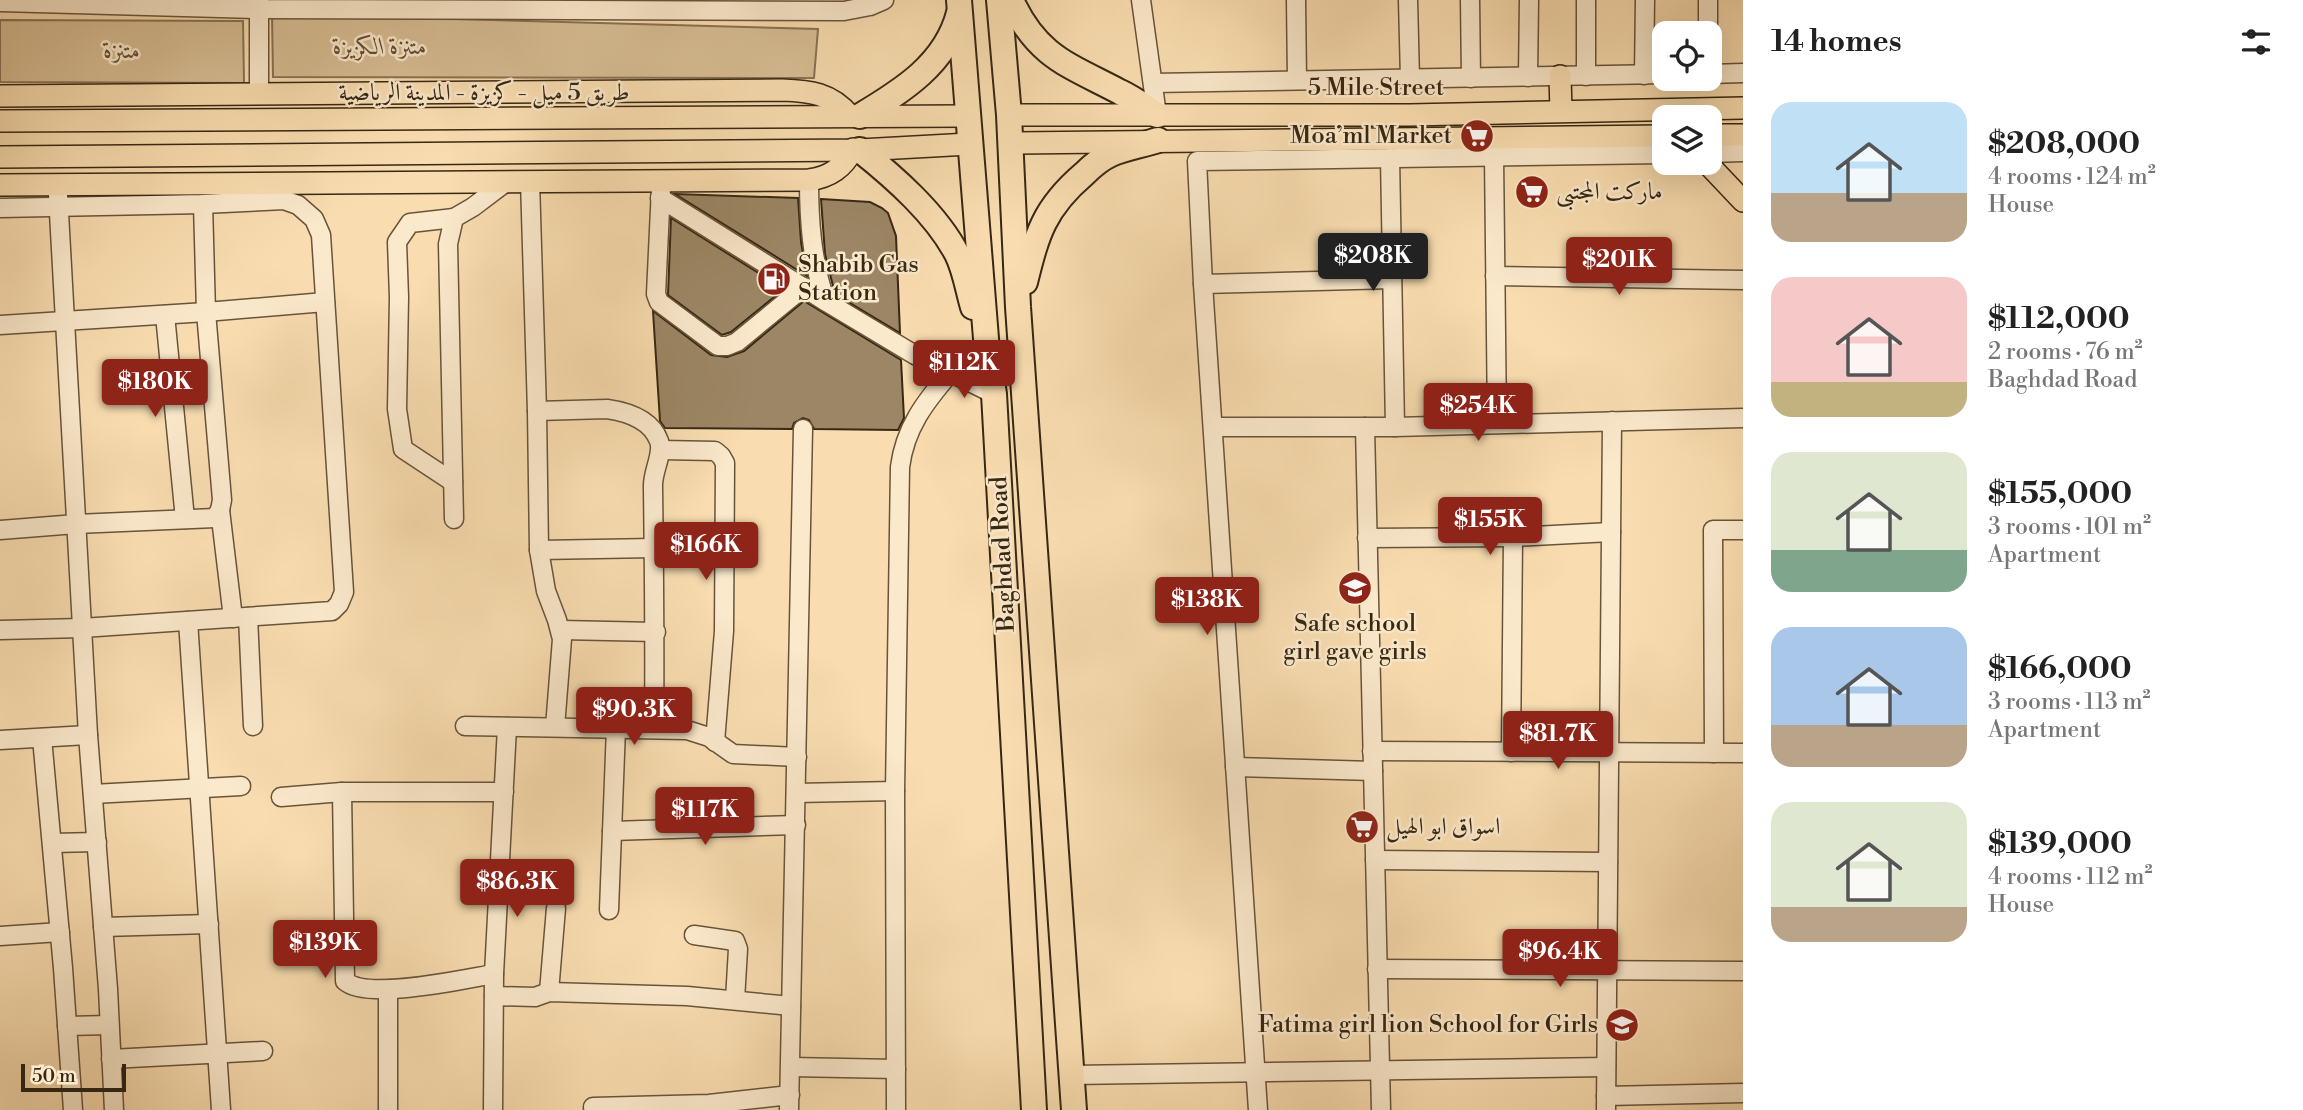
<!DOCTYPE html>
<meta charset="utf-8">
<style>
body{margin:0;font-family:"Libre Bodoni",Amiri,serif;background:#f2f2f2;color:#222;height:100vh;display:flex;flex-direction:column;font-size:26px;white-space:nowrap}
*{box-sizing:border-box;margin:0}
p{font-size:23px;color:#767676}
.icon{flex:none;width:38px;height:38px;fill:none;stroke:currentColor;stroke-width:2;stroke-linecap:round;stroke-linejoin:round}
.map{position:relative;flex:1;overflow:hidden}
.drawer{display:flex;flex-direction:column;background:#fff;width:560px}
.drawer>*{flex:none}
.tools{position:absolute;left:1652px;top:21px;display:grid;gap:14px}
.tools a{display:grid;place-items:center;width:70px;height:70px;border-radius:14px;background:#fff;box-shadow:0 7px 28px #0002;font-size:35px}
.scale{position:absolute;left:21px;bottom:18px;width:105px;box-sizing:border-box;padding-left:7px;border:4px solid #372713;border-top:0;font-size:19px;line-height:24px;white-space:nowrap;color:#372713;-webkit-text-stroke:5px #fbe9cc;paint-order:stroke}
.price{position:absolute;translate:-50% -60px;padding:0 16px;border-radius:7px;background:#8f2418;color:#fff;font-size:23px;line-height:46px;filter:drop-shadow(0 2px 4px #0008)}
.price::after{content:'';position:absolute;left:50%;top:42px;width:21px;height:16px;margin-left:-10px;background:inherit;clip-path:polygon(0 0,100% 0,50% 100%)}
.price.on{background:#222;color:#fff}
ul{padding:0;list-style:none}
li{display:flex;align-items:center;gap:21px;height:175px;padding:0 28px}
li span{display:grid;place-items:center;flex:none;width:196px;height:140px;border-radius:21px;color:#555}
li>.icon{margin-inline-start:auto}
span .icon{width:84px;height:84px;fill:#fffc;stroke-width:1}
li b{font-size:30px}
h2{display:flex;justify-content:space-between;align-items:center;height:84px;padding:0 28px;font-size:30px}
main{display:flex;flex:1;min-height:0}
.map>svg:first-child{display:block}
</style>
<main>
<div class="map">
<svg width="1743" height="1110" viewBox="0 0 1743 1110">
<rect width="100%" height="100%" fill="#f9ddb0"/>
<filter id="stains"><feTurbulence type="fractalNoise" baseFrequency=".00286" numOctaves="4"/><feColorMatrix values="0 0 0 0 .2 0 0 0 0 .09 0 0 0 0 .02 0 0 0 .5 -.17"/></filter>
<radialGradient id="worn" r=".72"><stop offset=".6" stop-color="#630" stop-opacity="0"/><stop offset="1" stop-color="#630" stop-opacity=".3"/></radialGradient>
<g fill="#d8be95" stroke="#887254" stroke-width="2">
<path d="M272 14 818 29 814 78 273 77Z"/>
<path d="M0 20 243 21 244 83 0 82Z"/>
</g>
<g fill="#9c8665" stroke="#372713" stroke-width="2">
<path d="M675 194 798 198 801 242 807 276Z"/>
<path d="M821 199 870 202 882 208 888 213 896 236 900 333 835 294 825 254Z"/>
<path d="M671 218 784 289 731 332 722 335 668 295Z"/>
<path d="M804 301 901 360 904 418 898 430 814 429 809 420 803 418 794 423 792 429 665 428 660 421 653 311 711 355 727 357 744 351Z"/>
</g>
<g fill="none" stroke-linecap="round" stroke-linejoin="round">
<g stroke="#68543a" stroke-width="21">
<g id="minor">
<path d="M259 0V94"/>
<path d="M1141 0 1157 115"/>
<path d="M1296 0 1297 80"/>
<path d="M1408 0 1410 79"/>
<path d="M1470 0 1471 78"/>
<path d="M0 2 259 9 844 11 870 6 884 0"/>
<path d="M1708 33V0"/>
<path d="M1710 74 1743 73"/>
<path d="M1644 75 1645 0"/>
<path d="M1586 76V0"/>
<path d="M1528 77 1529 0"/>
<path d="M1153 83 1664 74"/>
<path d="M1710 153 1743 152"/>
<path d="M1494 156 1497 423"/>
<path d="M1390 158 1395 427"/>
<path d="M809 180C809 224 812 258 825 301"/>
<path d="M530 181 537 411 539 550 546 591 557 620 562 639 555 727"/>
<path d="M661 188 656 294 659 302 718 346H727L737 342 804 287"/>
<path d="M58 195 88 735 108 989 114 1110"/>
<path d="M660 198 825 301 915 355 994 394"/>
<path d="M0 208 203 204 284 200 298 205 314 219 321 235 344 592 339 604 332 611 82 628 0 630"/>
<path d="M1495 276 1743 280"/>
<path d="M1203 284 1392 279"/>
<path d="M165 315 185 519"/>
<path d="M0 325 206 312 325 302"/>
<path d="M537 411 607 409C628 412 651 419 659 441 664 453 652 472 653 487 654 568 655 648 654 728"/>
<path d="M1213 427H1395L1743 418"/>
<path d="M1365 427 1381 1110"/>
<path d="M661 450 715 451 721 456 725 463 724 631 715 742"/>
<path d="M453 482 403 449 397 409 399 297 397 242 410 223 454 218"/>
<path d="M220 510 233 618"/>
<path d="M454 519 448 244 454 218 473 207 506 182"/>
<path d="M0 530 76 524 215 518 220 510 222 500 206 312 203 204"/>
<path d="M1367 538 1513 537 1611 532"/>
<path d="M539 550 654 548"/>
<path d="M248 617 253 726"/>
<path d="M188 621 221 1110"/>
<path d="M561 630 656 632"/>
<path d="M465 726 687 730 709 737 733 754 797 757"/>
<path d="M42 738 63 968 73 1110"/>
<path d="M0 740 88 735"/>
<path d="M1372 751 1743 753"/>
<path d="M1511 752 1513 537"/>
<path d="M1714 753 1713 530H1743"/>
<path d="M1235 767 1373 771"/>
<path d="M342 792 345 981C367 1001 464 979 494 974"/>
<path d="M796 793 895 791"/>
<path d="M93 794 241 786"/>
<path d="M281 797 342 792H504"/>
<path d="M612 831 796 825"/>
<path d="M52 843 97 842"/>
<path d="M1375 860 1608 862"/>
<path d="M609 910 616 728"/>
<path d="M103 927 209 924"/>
<path d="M694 935 735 941 738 949 735 1000"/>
<path d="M0 936 60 932"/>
<path d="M1377 969 1743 971"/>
<path d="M549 992 556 908"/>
<path d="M494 996 535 997 549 992 687 996 791 1006"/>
<path d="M67 1026 109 1025"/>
<path d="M111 1059 263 1051"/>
<path d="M791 1067 896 1069"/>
<path d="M1072 1075 1606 1067"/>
<path d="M1606 1096 1743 1093"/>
<path d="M593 1107 709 1104 790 1095"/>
<path d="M388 1110V991"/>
<path d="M493 1110 494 974 507 727"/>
<path d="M789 1110 803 429"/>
<path d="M896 1110 895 791 900 467C905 428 925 402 950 373"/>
<path d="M1258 1110 1203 284 1197 161 1664 154"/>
<path d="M1606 1110 1612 421"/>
</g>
</g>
<g stroke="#372713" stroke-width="24">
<g id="major">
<path d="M1560 76 1561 111"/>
<path d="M0 96 782 90C810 91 831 93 850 116"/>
<path d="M1009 115H1410L1743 108"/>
<path d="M0 121 967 116"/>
<path d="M1710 135H1743"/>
<path d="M1010 143 1664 136"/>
<path d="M0 157 860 150 969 144"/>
<path d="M1707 163 1743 201"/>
<path d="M0 185 809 180C830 177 843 168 853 149"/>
</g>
</g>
<g stroke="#372713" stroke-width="28">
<g id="highway">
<path d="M959 0 987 351 994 394 1034 1110"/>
<path d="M999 0 1009 115 1018 307 1074 1110"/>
<path d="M1011 0C1037 57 1069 65 1120 92 1133 98 1145 107 1157 115"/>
<path d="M860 116C902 91 946 64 959 13"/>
<path d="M860 150C895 178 936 214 957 254 965 270 968 290 973 307"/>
<path d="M1025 282C1037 234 1044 208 1084 174 1092 166 1100 159 1111 154 1125 148 1143 145 1158 140"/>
</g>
</g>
<use href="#minor" stroke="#fbe9cc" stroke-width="18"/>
<use href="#major" stroke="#f9ddb0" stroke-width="21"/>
<use href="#highway" stroke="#f9ddb0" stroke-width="24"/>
</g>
<defs>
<g id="supermarket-disc" transform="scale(1.75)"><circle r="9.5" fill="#8f2418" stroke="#fbe9cc"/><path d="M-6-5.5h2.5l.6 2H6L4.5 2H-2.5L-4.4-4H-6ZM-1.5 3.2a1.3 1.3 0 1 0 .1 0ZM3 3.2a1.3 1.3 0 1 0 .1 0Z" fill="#fff"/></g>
<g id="fuel-disc" transform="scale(1.75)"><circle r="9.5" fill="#8f2418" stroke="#fbe9cc"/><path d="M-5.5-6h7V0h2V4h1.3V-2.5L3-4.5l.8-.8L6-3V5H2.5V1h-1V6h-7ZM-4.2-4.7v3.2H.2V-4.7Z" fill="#fff"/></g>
<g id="school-disc" transform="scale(1.75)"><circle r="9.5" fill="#8f2418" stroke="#fbe9cc"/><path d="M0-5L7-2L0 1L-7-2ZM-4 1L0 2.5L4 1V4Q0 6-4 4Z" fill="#fff"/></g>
</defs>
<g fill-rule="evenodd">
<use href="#supermarket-disc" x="1477" y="136"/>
<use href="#supermarket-disc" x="1532" y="192"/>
<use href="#fuel-disc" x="774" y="279"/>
<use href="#school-disc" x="1355" y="588"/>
<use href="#supermarket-disc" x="1362" y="827"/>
<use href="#school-disc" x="1622" y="1025"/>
</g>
<g text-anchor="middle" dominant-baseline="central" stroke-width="5" stroke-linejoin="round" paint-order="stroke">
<g font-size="24" font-style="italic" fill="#5f4d34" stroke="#fbe9cc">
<text x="380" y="47">متنزة الكزيزة</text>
<text x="122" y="51">متنزة</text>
</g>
<g font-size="24" fill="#372713" stroke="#fbe9cc">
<text x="1376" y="88">5 Mile Street</text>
<text x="484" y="93">طريق 5 ميل - كزيزة - المدينة الرياضية</text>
<text transform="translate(1003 554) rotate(-93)">Baghdad Road</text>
</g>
<g font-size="24" fill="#372713" stroke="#fbe9cc" text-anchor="start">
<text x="1452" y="136" text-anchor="end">Moa’ml Market</text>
<text x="1556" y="192">ماركت المجتبى</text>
<text x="798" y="265">Shabib Gas<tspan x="798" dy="28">Station</tspan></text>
<text x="1355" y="624" text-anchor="middle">Safe school<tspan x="1355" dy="28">girl gave girls</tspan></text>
<text x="1386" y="827">اسواق ابو الهيل</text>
<text x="1598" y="1025" text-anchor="end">Fatima girl lion School for Girls</text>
</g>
</g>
<rect width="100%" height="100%" filter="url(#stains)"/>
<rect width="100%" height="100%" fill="url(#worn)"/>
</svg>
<div class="tools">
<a><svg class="icon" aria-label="locate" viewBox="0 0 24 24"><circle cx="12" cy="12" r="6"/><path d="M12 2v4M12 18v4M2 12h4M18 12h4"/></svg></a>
<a><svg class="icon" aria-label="layers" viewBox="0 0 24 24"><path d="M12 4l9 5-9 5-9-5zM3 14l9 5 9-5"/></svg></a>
</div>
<div class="scale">50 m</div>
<b class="price on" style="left:1373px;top:293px">$208K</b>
<b class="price" style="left:1619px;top:297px">$201K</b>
<b class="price" style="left:964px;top:400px">$112K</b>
<b class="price" style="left:155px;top:419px">$180K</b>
<b class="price" style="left:1478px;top:443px">$254K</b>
<b class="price" style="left:1490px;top:557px">$155K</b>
<b class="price" style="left:706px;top:582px">$166K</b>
<b class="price" style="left:1207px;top:637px">$138K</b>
<b class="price" style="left:634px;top:747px">$90.3K</b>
<b class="price" style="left:1558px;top:771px">$81.7K</b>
<b class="price" style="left:705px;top:847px">$117K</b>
<b class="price" style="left:517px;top:919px">$86.3K</b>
<b class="price" style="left:325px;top:980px">$139K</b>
<b class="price" style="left:1560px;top:989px">$96.4K</b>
</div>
<section class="drawer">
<h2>14 homes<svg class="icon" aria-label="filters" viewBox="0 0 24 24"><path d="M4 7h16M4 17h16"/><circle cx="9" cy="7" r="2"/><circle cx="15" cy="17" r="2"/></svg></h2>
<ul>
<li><span style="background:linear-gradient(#bfe0f5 65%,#b9a48a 0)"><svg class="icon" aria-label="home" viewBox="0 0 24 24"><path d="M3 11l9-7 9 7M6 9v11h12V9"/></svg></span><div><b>$208,000</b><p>4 rooms · 124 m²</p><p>House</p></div></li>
<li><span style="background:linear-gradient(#f6c9c9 75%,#c2b280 0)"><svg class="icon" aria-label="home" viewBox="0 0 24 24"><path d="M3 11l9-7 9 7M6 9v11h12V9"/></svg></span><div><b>$112,000</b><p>2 rooms · 76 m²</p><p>Baghdad Road</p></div></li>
<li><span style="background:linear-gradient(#dfe7d0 70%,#7fa58c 0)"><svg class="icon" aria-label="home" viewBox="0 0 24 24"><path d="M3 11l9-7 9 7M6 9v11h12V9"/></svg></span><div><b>$155,000</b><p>3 rooms · 101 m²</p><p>Apartment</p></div></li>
<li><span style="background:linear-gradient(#a9c7e8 70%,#b9a48a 0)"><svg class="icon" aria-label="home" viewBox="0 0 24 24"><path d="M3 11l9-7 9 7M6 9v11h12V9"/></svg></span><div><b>$166,000</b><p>3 rooms · 113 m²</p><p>Apartment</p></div></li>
<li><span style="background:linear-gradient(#dfe7d0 75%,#b9a48a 0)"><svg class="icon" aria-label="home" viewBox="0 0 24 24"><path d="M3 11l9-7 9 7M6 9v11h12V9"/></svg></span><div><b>$139,000</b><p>4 rooms · 112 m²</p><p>House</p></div></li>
</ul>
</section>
</main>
